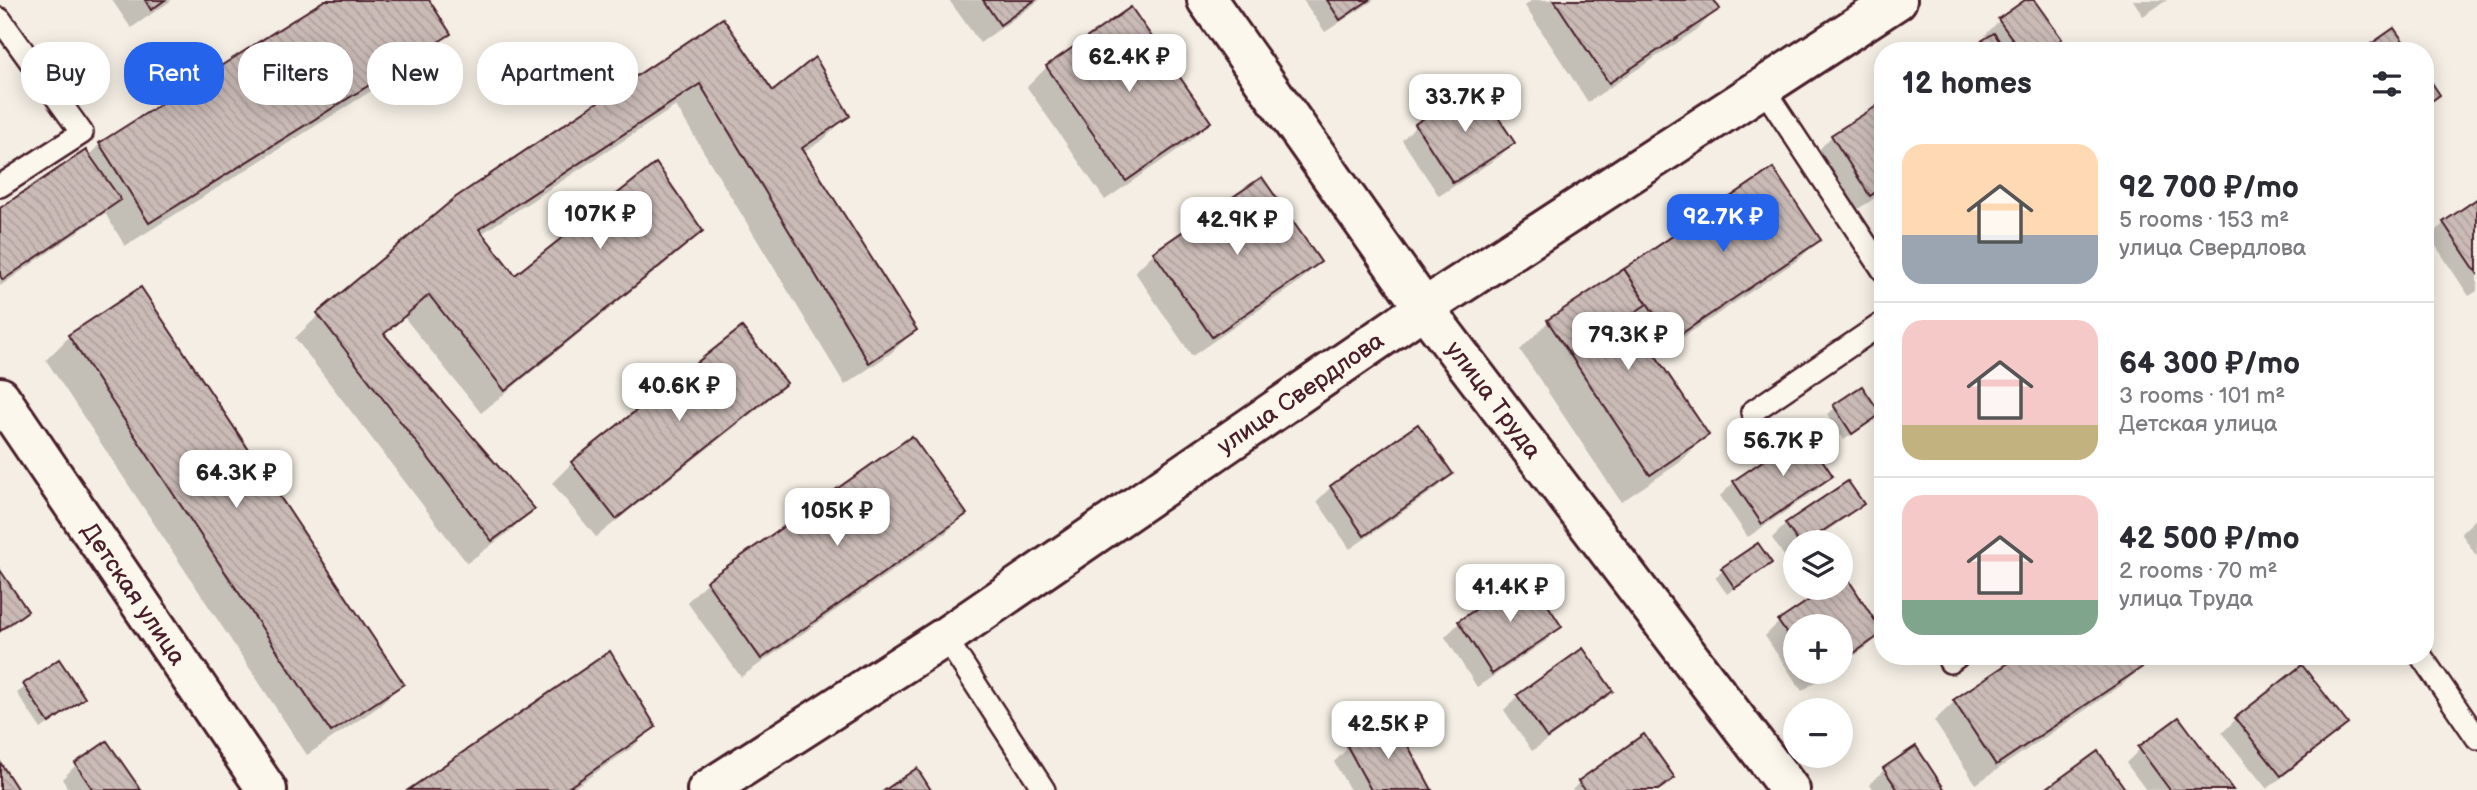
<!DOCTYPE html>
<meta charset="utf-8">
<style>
body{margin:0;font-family:"Balsamiq Sans",sans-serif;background:#f2f2f3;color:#2b2b33;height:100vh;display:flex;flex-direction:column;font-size:26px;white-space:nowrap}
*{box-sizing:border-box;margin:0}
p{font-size:23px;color:#7c7c81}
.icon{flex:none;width:38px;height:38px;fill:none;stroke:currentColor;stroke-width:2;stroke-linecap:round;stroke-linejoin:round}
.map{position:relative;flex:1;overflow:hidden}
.sheet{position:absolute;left:1874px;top:42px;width:560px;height:623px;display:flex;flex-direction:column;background:#fff;border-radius:28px;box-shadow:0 4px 18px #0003}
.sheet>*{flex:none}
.hud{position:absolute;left:21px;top:42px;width:665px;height:63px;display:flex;gap:14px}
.fabs{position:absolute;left:1783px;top:530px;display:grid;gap:14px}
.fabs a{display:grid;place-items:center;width:70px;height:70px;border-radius:50%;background:#fff;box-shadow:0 4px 18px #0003;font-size:35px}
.price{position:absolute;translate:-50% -60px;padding:0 16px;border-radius:14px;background:#fff;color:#222;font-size:23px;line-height:46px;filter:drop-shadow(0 2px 4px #0008)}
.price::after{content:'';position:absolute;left:50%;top:42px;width:21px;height:16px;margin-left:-10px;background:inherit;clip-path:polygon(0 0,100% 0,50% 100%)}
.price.current{background:#2563eb;color:#fff}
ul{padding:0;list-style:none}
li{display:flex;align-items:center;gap:21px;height:175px;padding:0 28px}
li+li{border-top:2px solid #e1e1e2}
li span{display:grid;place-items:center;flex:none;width:196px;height:140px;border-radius:21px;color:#555}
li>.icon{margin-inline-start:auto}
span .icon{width:84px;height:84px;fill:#fffc;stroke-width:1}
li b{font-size:30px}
h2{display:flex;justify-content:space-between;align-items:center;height:84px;padding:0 28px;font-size:30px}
.pill{padding:0 24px;border-radius:28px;background:#fff;box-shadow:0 4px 18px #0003;font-size:24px;line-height:63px}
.pill.current{background:#2563eb;color:#fff}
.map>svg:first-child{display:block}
</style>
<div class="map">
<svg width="2477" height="790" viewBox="0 0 2477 790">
<defs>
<pattern id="building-back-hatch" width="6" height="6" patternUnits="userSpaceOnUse" patternTransform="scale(1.75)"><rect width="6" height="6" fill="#cabbb6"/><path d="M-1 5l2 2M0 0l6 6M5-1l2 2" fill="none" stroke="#afa09d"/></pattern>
</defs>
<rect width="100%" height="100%" fill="#f4eee4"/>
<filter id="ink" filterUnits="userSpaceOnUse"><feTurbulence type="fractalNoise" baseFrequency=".0143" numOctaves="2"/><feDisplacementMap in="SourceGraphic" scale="14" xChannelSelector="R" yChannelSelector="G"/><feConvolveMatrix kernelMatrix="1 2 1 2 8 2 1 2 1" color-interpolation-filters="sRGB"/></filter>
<g filter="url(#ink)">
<g fill="#0003">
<path d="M112 0H172L131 28Z"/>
<path d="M329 0H427L449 34 425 57 125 246 105 213 0 286V210L88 156 100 144Z"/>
<path d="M949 0H1040L980 43Z"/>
<path d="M1303 0H1374L1325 32Z"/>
<path d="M1532 0H1711L1717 9 1698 29 1588 102 1525 6Z"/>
<path d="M2028 0H2032L2059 39 2047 51 2046 48 2042 51H1969L1988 39 1985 35 1999 21Z"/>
<path d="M2133 0H2167L2143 16Z"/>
<path d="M1131 9 1209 122 1189 142 1105 200 1027 87 1047 67Z"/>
<path d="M723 21 773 93 848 115 824 139 803 153 915 330 891 353 845 385 676 106 481 234 515 277 700 231 677 254 481 413 404 317 383 335 533 509 509 532 467 563 295 338 319 315Z"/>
<path d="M1476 86 1513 143 1499 157 1439 196 1402 140 1416 126Z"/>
<path d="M1883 104V193L1850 214 1813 156 1832 136Z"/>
<path d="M1773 171 1819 240 1799 259 1654 357 1707 435 1679 463 1621 502 1520 350 1548 322Z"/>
<path d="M2477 201V291L2469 296 2430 237 2444 223Z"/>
<path d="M1154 253 1319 262 1299 282 1192 356 1135 272Z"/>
<path d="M140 289 402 684 378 707 307 755 46 360 69 337Z"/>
<path d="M741 329 785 383 765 403 596 537 552 483 572 463Z"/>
<path d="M1883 387V399L1879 392Z"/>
<path d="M1861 389 1878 414 1844 440 1827 414Z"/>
<path d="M1451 474 1437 488 1350 549 1317 501 1331 487Z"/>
<path d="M1831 476 1817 490 1748 537 1720 496 1734 482Z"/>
<path d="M1861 503 1847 517 1810 542H1796V552L1786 559 1772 538 1786 524Z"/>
<path d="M965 514 946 533 741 677 687 602 707 582Z"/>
<path d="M2477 518V557L2461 533Z"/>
<path d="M1757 546 1769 563 1727 594 1715 577Z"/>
<path d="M0 573 26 611 0 633Z"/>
<path d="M1527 578 1560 627 1546 641 1477 687 1445 637 1459 623Z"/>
<path d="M1841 581 1881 633 1867 647 1841 665V626H1796V672H1830L1802 691 1765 636 1779 622 1830 588H1841Z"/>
<path d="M2022 656 2142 666 2122 685 1976 784 1934 721 1954 702Z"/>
<path d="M59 662 83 698 41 729 17 693Z"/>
<path d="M1610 691 1596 705 1532 751 1504 710 1518 696Z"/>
<path d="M2236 719 2345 724 2331 738 2267 789 2222 733Z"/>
<path d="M654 726 634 746 571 790H411Z"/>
<path d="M107 744 139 790H69L62 779 76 765Z"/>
<path d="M1348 748 1430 790H1350L1334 762Z"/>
<path d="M2140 749 2231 790H2146L2126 763Z"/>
<path d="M1884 770 1943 790H1874L1870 784Z"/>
<path d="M1673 778 1660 790H1572L1580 782Z"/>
</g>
<g fill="url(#building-back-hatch)" stroke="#4a1f2b" stroke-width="2">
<path d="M145 0H165L151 10Z"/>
<path d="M325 0H429L451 34 149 223 99 143Z"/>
<path d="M983 0H1035L1000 25Z"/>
<path d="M1327 0H1369L1340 20Z"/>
<path d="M1554 0H1714L1720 9 1609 83Z"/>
<path d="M2025 0H2034L2062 39 2045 51H2021L1998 19Z"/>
<path d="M1131 7 1211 122 1126 181 1046 66Z"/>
<path d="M723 18 773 91 815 57 850 116 802 148 917 330 869 363 700 84 479 229 515 275 656 163 703 231 505 391 429 295 384 334 535 509 492 541 317 313 456 197Z"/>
<path d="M2394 28 2410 51H2361Z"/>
<path d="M1994 33 2006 51H1965Z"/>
<path d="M2426 74 2440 95 2426 105Z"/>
<path d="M1476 84 1515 143 1453 183 1415 124Z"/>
<path d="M1883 102V187L1870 196 1831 135Z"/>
<path d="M86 150 121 200 3 280 0 276V208Z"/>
<path d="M1773 168 1821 240 1672 340 1624 269Z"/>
<path d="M1262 177 1321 262 1212 337 1153 252Z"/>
<path d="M2477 199V273L2443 222Z"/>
<path d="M1624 269 1647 304 1629 316 1709 435 1650 475 1547 320Z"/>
<path d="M141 287 404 684 331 732 68 335Z"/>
<path d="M742 327 787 383 616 519 571 462Z"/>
<path d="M1862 386 1881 414 1852 434 1833 405Z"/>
<path d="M1418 424 1453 474 1364 536 1330 486Z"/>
<path d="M1804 433 1833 476 1762 524 1733 481Z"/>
<path d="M912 436 967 514 761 659 706 581Z"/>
<path d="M1848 481 1864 504 1806 542H1798L1785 523Z"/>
<path d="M1758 543 1772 563 1735 588 1721 568Z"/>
<path d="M0 570 28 611 0 631Z"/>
<path d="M1528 575 1562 627 1492 674 1458 621Z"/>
<path d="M1846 576 1883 633 1841 662V626H1796V647L1778 621 1827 588H1841V579Z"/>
<path d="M1583 648 1613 691 1547 738 1517 695Z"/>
<path d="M610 651 656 727 565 790H408Z"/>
<path d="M2019 656H2138L2144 666 1996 765 1953 700Z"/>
<path d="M59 659 85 698 49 723 23 684Z"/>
<path d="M2302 665 2348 724 2281 776 2235 718Z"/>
<path d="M2179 717 2233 790H2170L2138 747Z"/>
<path d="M1394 720 1432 790H1371L1347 746Z"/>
<path d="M1644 734 1675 778 1658 790H1585L1578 781Z"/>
<path d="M107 741 141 790H93L75 763Z"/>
<path d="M1916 746 1945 790H1898L1883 768Z"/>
<path d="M2098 751 2126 790H2044Z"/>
<path d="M0 762 18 790H0Z"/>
<path d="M917 768 931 790H885Z"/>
</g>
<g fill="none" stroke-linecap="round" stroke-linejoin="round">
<g stroke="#4a1f2b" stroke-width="26">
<g id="service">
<path d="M0 19 82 133 0 186"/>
<path d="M1763 88 1883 270"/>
<path d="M1752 412 1883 323"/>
<path d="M945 637 1044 790"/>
<path d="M2421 656 2477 738"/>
<path d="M1950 662 1958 656"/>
</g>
</g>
<g stroke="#4a1f2b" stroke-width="44">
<g id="minor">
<path id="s1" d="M1207 0 1424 308 1790 790"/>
<path id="s2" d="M0 397 267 790"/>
<path id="s3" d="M707 790 945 637 1424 308 1897 0"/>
</g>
</g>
<use href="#service" stroke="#fbf7ec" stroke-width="21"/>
<use href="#minor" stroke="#fbf7ec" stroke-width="38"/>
</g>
</g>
<g text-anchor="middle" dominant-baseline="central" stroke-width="5" stroke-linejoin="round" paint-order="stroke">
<g font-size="24" fill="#4a1f2b" stroke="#fbf7ec">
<text stroke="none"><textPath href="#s3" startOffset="714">улица Свердлова</textPath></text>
<text stroke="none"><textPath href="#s1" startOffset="492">улица Труда</textPath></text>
<text stroke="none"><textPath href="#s2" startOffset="238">Детская улица</textPath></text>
</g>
</g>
</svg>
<div class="fabs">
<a><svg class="icon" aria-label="layers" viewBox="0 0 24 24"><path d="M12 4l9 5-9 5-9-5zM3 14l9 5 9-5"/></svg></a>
<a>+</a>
<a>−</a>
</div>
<b class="price" style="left:1129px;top:94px">62.4K ₽</b>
<b class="price" style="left:1465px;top:134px">33.7K ₽</b>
<b class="price" style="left:600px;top:251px">107K ₽</b>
<b class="price current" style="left:1723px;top:254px">92.7K ₽</b>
<b class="price" style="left:1237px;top:257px">42.9K ₽</b>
<b class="price" style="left:1628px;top:372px">79.3K ₽</b>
<b class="price" style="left:679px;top:423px">40.6K ₽</b>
<b class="price" style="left:1783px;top:478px">56.7K ₽</b>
<b class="price" style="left:236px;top:510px">64.3K ₽</b>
<b class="price" style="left:837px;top:548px">105K ₽</b>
<b class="price" style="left:1510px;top:624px">41.4K ₽</b>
<b class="price" style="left:1388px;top:761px">42.5K ₽</b>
<div class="hud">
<a class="pill">Buy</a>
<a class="pill current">Rent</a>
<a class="pill">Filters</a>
<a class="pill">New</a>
<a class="pill">Apartment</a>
</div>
<section class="sheet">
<h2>12 homes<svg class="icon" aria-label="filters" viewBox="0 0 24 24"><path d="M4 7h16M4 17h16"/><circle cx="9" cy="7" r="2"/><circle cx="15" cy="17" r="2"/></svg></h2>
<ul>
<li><span style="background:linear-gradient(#ffd9b3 65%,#9aa5b1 0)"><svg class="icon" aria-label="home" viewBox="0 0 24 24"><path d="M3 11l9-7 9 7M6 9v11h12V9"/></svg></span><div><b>92 700 ₽/mo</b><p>5 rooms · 153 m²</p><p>улица Свердлова</p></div></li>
<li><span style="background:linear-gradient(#f6c9c9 75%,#c2b280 0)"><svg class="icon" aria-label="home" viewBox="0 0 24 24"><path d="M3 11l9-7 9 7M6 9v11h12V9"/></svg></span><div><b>64 300 ₽/mo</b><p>3 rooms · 101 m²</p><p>Детская улица</p></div></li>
<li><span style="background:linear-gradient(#f6c9c9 75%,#7fa58c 0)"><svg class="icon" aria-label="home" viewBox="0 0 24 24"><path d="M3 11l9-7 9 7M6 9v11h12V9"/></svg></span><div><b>42 500 ₽/mo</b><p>2 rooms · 70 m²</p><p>улица Труда</p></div></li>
</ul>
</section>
</div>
